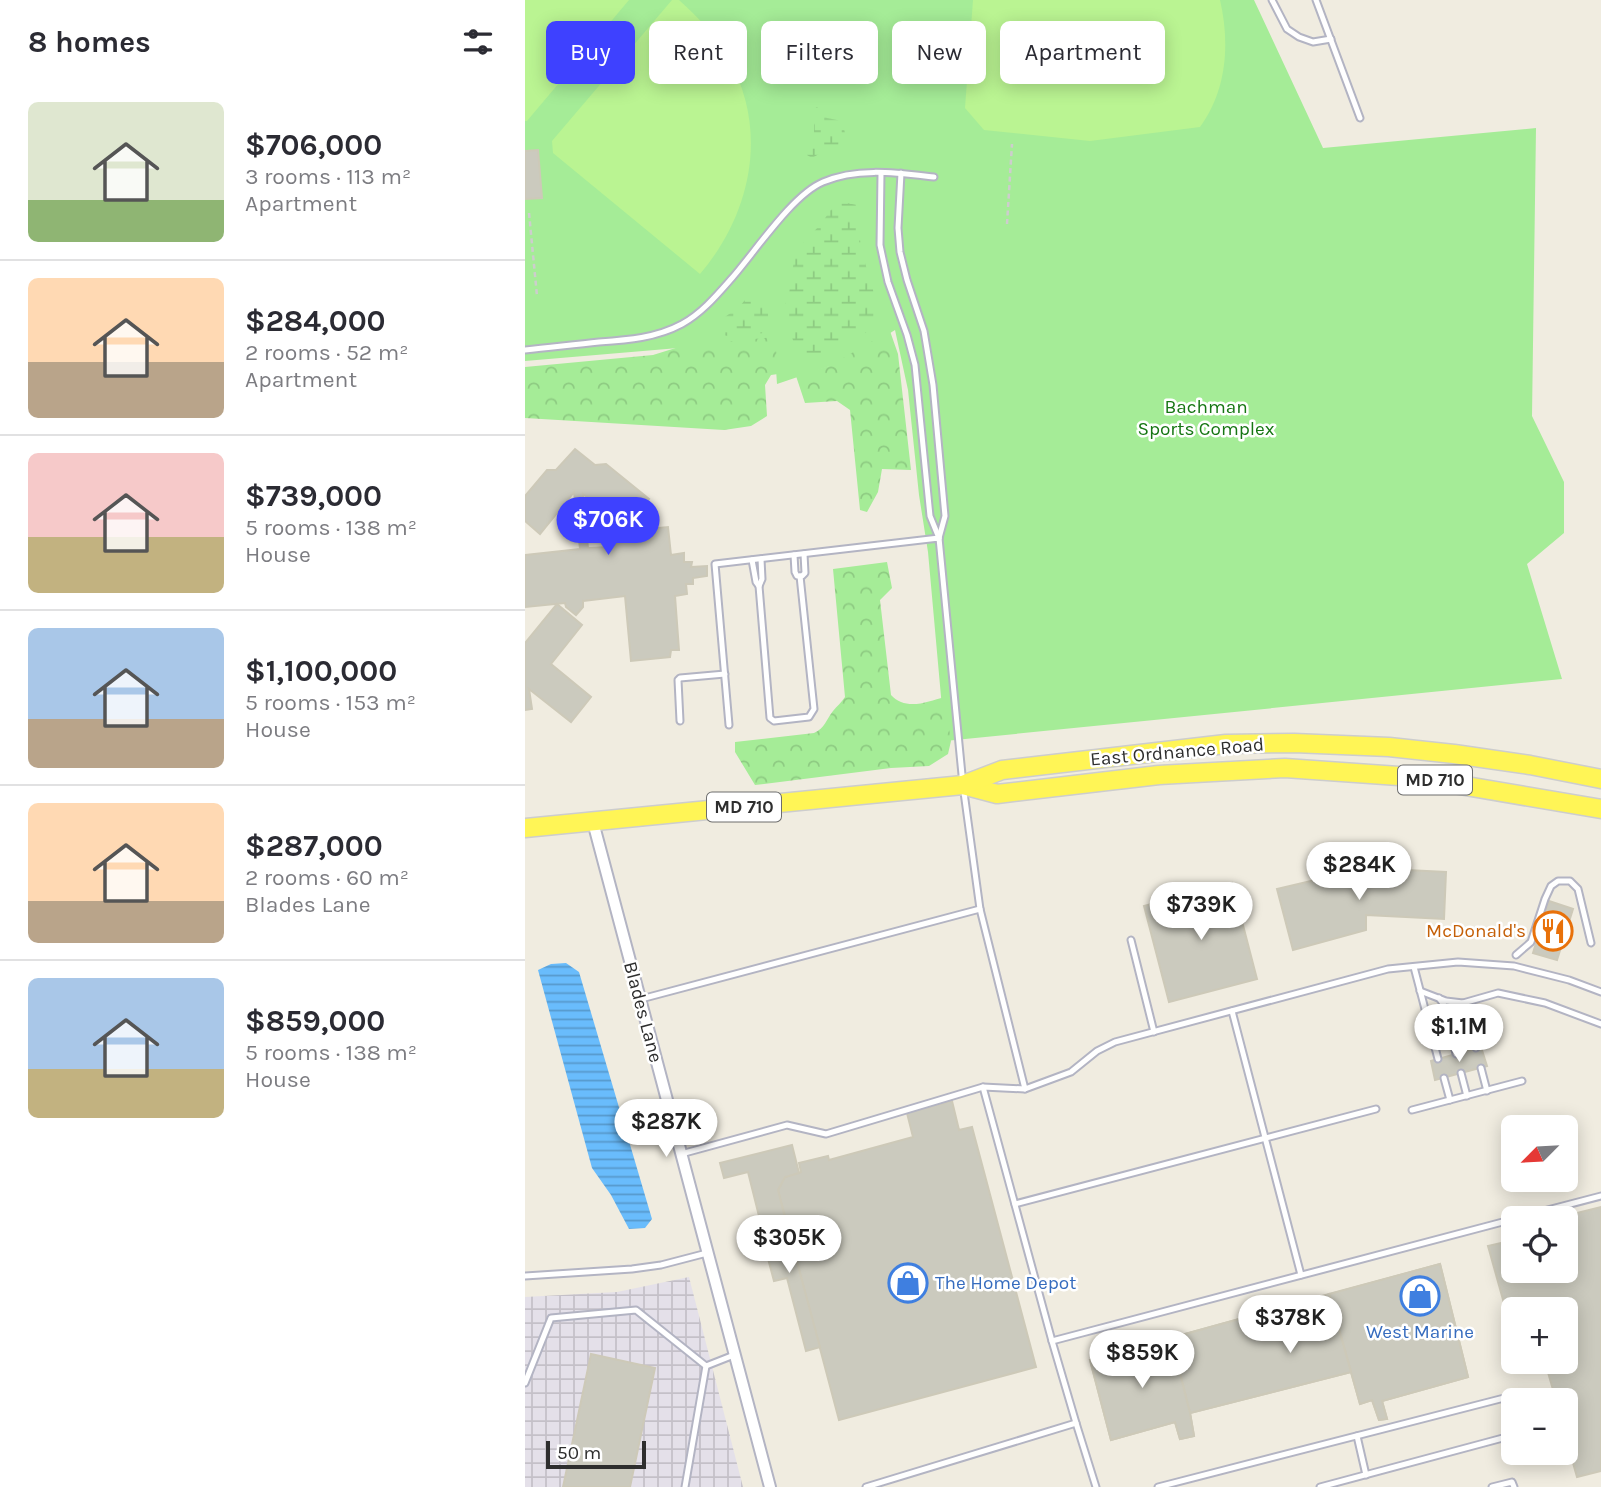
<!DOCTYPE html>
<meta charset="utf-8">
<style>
body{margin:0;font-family:Karla,sans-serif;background:#f7f7f7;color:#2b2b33;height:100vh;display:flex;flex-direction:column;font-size:26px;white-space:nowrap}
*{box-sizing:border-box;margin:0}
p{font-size:23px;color:#7c7c81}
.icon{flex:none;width:38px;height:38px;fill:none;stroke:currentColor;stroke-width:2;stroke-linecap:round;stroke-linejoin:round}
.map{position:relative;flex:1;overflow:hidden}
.details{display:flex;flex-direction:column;background:#fff;width:525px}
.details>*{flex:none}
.banner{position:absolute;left:21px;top:21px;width:665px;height:63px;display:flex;gap:14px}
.needle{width:46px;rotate:246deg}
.buttons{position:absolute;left:976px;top:1115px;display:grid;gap:14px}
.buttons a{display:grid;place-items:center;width:77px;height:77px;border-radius:10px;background:#fff;box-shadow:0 4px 18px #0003;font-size:35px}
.scale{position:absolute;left:21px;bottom:18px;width:100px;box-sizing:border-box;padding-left:7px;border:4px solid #2e2e2e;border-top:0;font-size:19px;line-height:24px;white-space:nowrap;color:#2e2e2e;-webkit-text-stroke:5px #fff;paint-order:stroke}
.price{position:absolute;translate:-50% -60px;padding:0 16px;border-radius:24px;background:#fff;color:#222;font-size:23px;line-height:46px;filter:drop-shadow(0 2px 4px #0008)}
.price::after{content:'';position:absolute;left:50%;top:42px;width:21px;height:16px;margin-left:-10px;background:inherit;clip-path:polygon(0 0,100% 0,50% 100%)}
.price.current{background:#3e41ff;color:#fff}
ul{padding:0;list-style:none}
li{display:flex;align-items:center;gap:21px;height:175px;padding:0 28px}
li+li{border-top:2px solid #e1e1e2}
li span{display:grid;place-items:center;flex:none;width:196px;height:140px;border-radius:10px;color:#555}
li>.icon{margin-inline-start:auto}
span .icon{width:84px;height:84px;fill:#fffc;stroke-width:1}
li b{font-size:30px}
h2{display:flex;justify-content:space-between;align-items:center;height:84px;padding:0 28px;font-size:30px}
.pill{padding:0 24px;border-radius:10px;background:#fff;box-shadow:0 4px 18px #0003;font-size:24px;line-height:63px}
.pill.current{background:#3e41ff;color:#fff}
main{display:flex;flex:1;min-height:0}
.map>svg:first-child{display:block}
</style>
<main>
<section class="details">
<h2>8 homes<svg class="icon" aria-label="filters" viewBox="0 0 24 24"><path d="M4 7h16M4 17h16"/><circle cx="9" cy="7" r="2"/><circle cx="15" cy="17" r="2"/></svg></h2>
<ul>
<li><span style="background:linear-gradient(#dfe7d0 70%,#8fb573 0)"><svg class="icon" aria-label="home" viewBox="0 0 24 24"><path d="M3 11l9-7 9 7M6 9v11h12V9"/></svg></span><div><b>$706,000</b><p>3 rooms · 113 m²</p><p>Apartment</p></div></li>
<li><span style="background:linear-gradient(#ffd9b3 60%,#b9a48a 0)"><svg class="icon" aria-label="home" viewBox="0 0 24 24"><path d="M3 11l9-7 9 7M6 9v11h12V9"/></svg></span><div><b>$284,000</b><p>2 rooms · 52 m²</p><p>Apartment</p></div></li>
<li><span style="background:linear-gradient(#f6c9c9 60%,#c2b280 0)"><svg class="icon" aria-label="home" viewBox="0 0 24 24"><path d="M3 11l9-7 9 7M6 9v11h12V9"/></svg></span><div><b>$739,000</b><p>5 rooms · 138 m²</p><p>House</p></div></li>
<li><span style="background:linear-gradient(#a9c7e8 65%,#b9a48a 0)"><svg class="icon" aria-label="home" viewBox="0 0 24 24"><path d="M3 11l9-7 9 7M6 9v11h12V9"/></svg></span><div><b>$1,100,000</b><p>5 rooms · 153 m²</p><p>House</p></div></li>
<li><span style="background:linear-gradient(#ffd9b3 70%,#b9a48a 0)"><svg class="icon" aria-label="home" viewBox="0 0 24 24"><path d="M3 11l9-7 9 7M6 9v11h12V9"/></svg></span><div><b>$287,000</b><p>2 rooms · 60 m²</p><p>Blades Lane</p></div></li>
<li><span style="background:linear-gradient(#a9c7e8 65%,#c2b280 0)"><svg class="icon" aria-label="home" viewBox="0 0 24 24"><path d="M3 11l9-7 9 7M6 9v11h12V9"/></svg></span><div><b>$859,000</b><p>5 rooms · 138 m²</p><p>House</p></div></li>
</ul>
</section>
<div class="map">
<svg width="1076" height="1487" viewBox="0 0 1076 1487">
<defs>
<pattern id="industrial-grid" width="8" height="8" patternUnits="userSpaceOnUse" patternTransform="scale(1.75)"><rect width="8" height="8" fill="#e4e0e9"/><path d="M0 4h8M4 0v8" fill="none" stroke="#c4c0c8"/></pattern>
<pattern id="forest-crowns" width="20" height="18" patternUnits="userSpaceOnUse" patternTransform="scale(1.75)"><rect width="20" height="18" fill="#a5ec97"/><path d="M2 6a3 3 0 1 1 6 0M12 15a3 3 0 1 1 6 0" fill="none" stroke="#8ecb82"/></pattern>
<pattern id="wetland-marsh" width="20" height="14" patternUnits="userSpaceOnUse" patternTransform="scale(1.75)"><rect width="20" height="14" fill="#a5ec97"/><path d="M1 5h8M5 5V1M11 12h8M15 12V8" fill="none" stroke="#8ecb82"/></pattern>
<pattern id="water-rules" width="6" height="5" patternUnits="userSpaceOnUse" patternTransform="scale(1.75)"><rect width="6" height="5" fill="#69bcfc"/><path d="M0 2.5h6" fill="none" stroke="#5799cc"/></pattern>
</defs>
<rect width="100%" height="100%" fill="#f0ece0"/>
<path fill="url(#industrial-grid)" d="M164 1277 218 1487H0V1297L92 1292Z"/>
<path fill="#a5ec97" d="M0 0H729L798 148 1011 128 1007 416 1039 482V533L1002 564 1037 679 420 741 403 552 394 495 383 390 370 330 327 357 311 364 252 384 249 340 0 361Z"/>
<g fill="url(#forest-crowns)">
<path d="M365 331 373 354 386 470 357 469 353 492 342 512 335 510 325 410 312 401 280 403 271 376 304 366Z"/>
<path d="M250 337 253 374 246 375 240 385 242 416 226 426 199 430 0 418V367L128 355 157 346Z"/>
<path d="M362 562 367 588 355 600 366 695C380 711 403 702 419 697L426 741 423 754 404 766 366 768 230 785 210 752V742L289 733C300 728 301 720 308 711 312 706 316 703 320 697L308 569Z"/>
</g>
<g fill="url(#wetland-marsh)">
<path d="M292 107 302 118 317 121 320 133 332 139 316 147H306L287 158 282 155 281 143 289 139V121L285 112Z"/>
<path d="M316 202 332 205 336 250 351 299V323L336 337 304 352 285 359 274 357 258 312 264 293 270 254 274 247 296 224 307 208Z"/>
<path d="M228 291C246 304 245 314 240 333L220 335 213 329 211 333 203 336 198 335 194 328 197 319 214 307Z"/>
</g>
<g fill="#baf492">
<path d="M0 0H104L2 121H0Z"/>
<path d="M147 0H154C173 17 190 35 203 58 244 129 227 213 175 274L28 153 27 141Z"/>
<path d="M448 0H695C705 43 702 90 675 127L565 141 459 130 440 108Z"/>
</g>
<path fill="url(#water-rules)" d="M41 963 54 972 127 1219 120 1228 104 1229 86 1195 67 1168 13 970 26 964Z"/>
<g fill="#cbcabe" stroke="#cdc9b8" stroke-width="2">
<path d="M13 150 17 198 0 199V151Z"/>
<path d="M50 449 70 465 81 464 124 499 101 527 58 494 63 548 87 547V539L104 537 103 531 143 527 146 555 159 553V562H167L166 567 182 566V576L168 578V584H161L162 594 150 596 154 650H146L145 657 106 661 100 596 58 601V607L51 615 41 607 40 603 0 607V555L55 549 49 492 15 534 0 521V496L22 470H31Z"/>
<path d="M32 604 57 625 26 664 66 697 46 722 4 689 7 709 0 710V643Z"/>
<path d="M841 868 921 872 919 919 841 915V930L768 950 752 889Z"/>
<path d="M707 883 732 979 644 1002 619 906Z"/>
<path d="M1024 901 1048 909 1032 960 1008 953Z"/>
<path d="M956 1047 962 1066 910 1080 906 1061Z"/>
<path d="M427 1101 434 1130 447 1127 511 1367 314 1420 253 1190 260 1177 276 1172 274 1163 303 1156 304 1160 388 1137 382 1113Z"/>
<path d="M267 1145 274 1173 260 1177 253 1190 260 1218 236 1224 223 1172 199 1178 195 1163Z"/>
<path d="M1076 1207V1471L1052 1477 1041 1438V1400H1031L1020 1362H1041V1309H989V1339L963 1246 989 1240V1270H1041V1218H1032Z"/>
<path d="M260 1218 295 1347 281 1351 262 1278 249 1281 234 1225Z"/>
<path d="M915 1264 943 1377 857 1401 862 1419 854 1420 847 1400 835 1404 826 1372 665 1413 669 1436 655 1439 650 1422 586 1440 565 1360Z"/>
<path d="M915 1264 943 1377 857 1401 862 1419 854 1420 847 1400 835 1404 804 1294Z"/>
<path d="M804 1294 826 1372 665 1413 646 1338Z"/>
<path d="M646 1338 665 1413 669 1436 655 1439 650 1422 586 1440 565 1360Z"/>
<path d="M66 1354 130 1368 105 1487H38Z"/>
</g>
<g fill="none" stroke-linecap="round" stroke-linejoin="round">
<g stroke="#b3b4c3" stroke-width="9">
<g id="service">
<path d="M747 0 762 29 774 37 788 42 806 39"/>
<path d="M791 0 835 118"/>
<path d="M356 173 355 245 363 282 382 335 390 365 405 516 414 538"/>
<path d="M376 173 373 228 375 252 382 280 399 331 408 385 420 516 414 538"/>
<path d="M0 350C25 347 49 345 74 342 103 340 131 338 157 324 177 313 192 295 207 278 230 252 267 195 298 182 332 167 373 173 409 177"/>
<path d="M269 555 270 572 272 576H277L280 573 279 554"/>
<path d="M227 560 231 582 234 586 245 718 249 721 284 717 289 709 275 576"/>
<path d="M234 586 237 579 236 559"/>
<path d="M155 721 153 680 155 678 200 674"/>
<path d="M204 725 190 564 414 538 438 785 455 909 500 1089 546 1072 572 1051 590 1042 863 969 933 962 989 966 1044 980 1076 992"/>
<path d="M606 940 629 1032"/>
<path d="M991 955 1006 942 1020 899 1026 886 1033 881H1045L1053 889 1066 943"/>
<path d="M889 967 913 1059"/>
<path d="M895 991 921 1001 938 1003 951 1048"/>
<path d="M914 998 919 1005 931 1054"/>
<path d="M116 999 455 909"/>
<path d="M938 1003 973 993 1020 1003 1076 1024"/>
<path d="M707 1011 776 1275"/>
<path d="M956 1068 962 1091"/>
<path d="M936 1073 942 1096"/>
<path d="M919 1078 925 1100"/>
<path d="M458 1087 527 1341"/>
<path d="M887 1110 997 1081"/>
<path d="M156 1154 262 1125 301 1134 458 1087 500 1089"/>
<path d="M490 1204 851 1109"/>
<path d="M992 1218 1076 1196"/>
<path d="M0 1276 107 1269 136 1265 182 1253"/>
<path d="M181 1366 209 1355"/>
<path d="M0 1383 26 1318 111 1310 181 1366"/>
<path d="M551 1423 571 1487"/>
<path d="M832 1436 841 1475"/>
<path d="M160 1487 181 1366"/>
<path d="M341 1487 551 1423 527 1341 989 1219"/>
<path d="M633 1487 983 1397"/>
<path d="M795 1487 989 1435"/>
<path d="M967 1487 987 1482 989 1487"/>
</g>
</g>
<g stroke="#b3b4c3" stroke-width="14">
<path id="minor" d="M68 822 245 1487"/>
</g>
<g stroke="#cdcdcd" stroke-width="21">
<g id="primary">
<path d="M438 785 472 794 634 775 760 768 888 777 1076 809"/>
<path d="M0 828 438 785 477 770 701 744 769 743 864 747 929 754 1005 765 1076 779"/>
</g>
</g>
<g stroke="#cdcdcd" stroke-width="2.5" stroke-dasharray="5 3.5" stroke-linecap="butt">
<path d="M4 213 12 296"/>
<path d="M482 224 487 144"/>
</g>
<use href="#service" stroke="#fff" stroke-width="5"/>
<use href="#minor" stroke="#fff" stroke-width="10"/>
<use href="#primary" stroke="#fff556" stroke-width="18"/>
</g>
<defs>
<g id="restaurant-ring" transform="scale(2.0125)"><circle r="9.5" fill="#fff" stroke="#e8710a" stroke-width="1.5"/><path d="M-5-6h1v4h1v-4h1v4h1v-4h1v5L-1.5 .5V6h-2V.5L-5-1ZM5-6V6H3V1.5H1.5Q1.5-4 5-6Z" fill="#e8710a"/></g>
<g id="shop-ring" transform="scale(2.0125)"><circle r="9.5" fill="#fff" stroke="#3f7fe0" stroke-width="1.5"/><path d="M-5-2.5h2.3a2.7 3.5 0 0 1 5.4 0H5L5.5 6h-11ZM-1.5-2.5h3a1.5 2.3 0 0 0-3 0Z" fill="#3f7fe0"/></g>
</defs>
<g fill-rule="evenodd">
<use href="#restaurant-ring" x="1028" y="931"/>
<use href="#shop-ring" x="383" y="1283"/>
<use href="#shop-ring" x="895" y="1296"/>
</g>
<g text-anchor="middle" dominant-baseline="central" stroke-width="5" stroke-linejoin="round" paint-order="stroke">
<g fill="#fff" stroke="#6d6d6d" stroke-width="2">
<rect x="873" y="765.5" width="74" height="29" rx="5"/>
<rect x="182" y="792.5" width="74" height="29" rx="5"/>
</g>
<g font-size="18" font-weight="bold" fill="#2e2e2e">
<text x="910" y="780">MD 710</text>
<text x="219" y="807">MD 710</text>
</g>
<g font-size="19" fill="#167613" stroke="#fff">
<text x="681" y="407">Bachman<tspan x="681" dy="22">Sports Complex</tspan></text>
</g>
<g font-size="19" fill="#2e2e2e" stroke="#fff">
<text transform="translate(652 752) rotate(-5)">East Ordnance Road</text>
<text transform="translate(118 1012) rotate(75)">Blades Lane</text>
</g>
<g font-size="19" fill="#c56008" stroke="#fff" text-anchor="end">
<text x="1001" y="931">McDonald's</text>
</g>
<g font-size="19" fill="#366cbe" stroke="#fff" text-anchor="start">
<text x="410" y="1283">The Home Depot</text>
<text x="895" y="1332" text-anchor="middle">West Marine</text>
</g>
</g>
</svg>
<div class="buttons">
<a><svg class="needle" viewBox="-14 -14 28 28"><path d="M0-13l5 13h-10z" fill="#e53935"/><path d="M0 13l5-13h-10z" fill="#7c7c81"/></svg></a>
<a><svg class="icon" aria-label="locate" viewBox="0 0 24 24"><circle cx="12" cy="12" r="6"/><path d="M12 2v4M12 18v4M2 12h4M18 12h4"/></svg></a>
<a>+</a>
<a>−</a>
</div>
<div class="scale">50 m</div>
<b class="price current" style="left:83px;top:557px">$706K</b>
<b class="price" style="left:834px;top:902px">$284K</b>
<b class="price" style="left:676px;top:942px">$739K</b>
<b class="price" style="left:934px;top:1064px">$1.1M</b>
<b class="price" style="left:141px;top:1159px">$287K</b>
<b class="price" style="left:264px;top:1275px">$305K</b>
<b class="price" style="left:765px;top:1355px">$378K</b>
<b class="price" style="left:617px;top:1390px">$859K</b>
<div class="banner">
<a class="pill current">Buy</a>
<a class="pill">Rent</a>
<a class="pill">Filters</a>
<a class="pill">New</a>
<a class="pill">Apartment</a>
</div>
</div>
</main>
